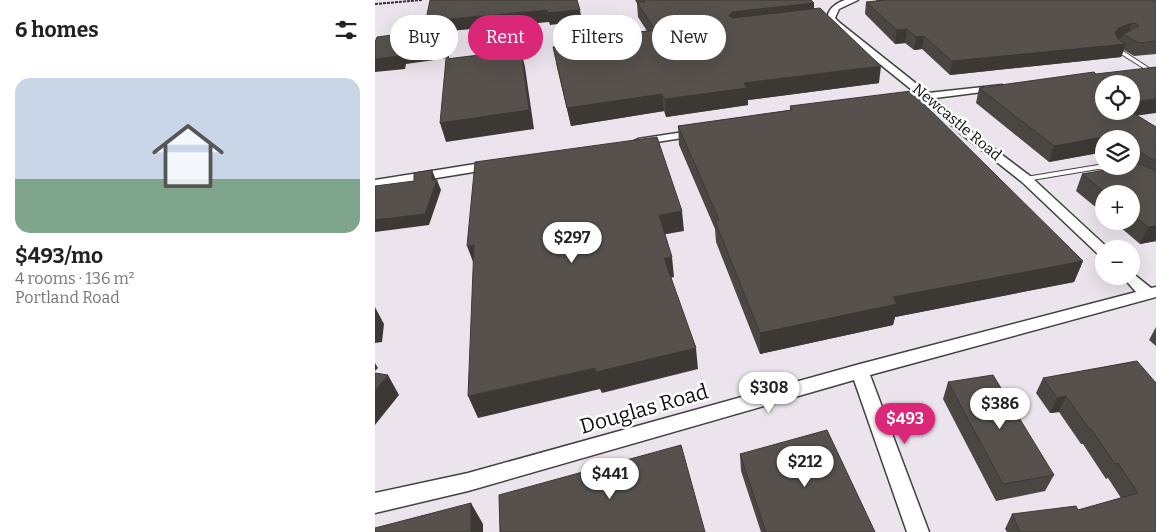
<!DOCTYPE html>
<meta charset="utf-8">
<style>
body{margin:0;font-family:Bitter,serif;background:#f2f2f2;color:#222;height:100vh;display:flex;flex-direction:column;font-size:19px;white-space:nowrap}
*{box-sizing:border-box;margin:0}
p{font-size:16px;color:#767676}
.icon{flex:none;width:28px;height:28px;fill:none;stroke:currentColor;stroke-width:2;stroke-linecap:round;stroke-linejoin:round}
.map{position:relative;flex:1;overflow:hidden}
.panel{display:flex;flex-direction:column;background:#fff;width:375px}
.panel>*{flex:none}
.banner{position:absolute;left:15px;top:15px;width:475px;height:45px;display:flex;gap:10px}
.buttons{position:absolute;left:720px;top:75px;display:grid;gap:10px}
.buttons a{display:grid;place-items:center;width:45px;height:45px;border-radius:50%;background:#fff;box-shadow:0 5px 20px #0002;font-size:25px}
.price{position:absolute;translate:-50% -42px;padding:0 11px;border-radius:18px;background:#fff;color:#222;font-size:16px;line-height:32px;filter:drop-shadow(0 1px 2px #0008)}
.price::after{content:'';position:absolute;left:50%;top:30px;width:15px;height:11px;margin-left:-8px;background:inherit;clip-path:polygon(0 0,100% 0,50% 100%)}
.price.selected{background:#db2777;color:#fff}
ul{padding:0;list-style:none}
li{display:grid;align-content:center;gap:10px;height:265px;padding:0 15px}
li+li{border-top:1px solid #e0e0e0}
li span{display:grid;place-items:center;height:155px;border-radius:15px;color:#555}
li>.icon{margin-inline-start:auto}
span .icon{width:90px;height:90px;fill:#fffc;stroke-width:1}
li b{font-size:21px}
h2{display:flex;justify-content:space-between;align-items:center;height:60px;padding:0 15px;font-size:21px}
.chip{padding:0 18px;border-radius:22px;background:#fff;box-shadow:0 5px 20px #0002;font-size:18px;line-height:45px}
.chip.selected{background:#db2777;color:#fff}
main{display:flex;flex:1;min-height:0}
.map>svg:first-child{display:block}
</style>
<main>
<section class="panel">
<h2>6 homes<svg class="icon" aria-label="filters" viewBox="0 0 24 24"><path d="M4 7h16M4 17h16"/><circle cx="9" cy="7" r="2"/><circle cx="15" cy="17" r="2"/></svg></h2>
<ul>
<li><span style="background:linear-gradient(#c9d6e8 65%,#7fa58c 0)"><svg class="icon" aria-label="home" viewBox="0 0 24 24"><path d="M3 11l9-7 9 7M6 9v11h12V9"/></svg></span><div><b>$493/mo</b><p>4 rooms · 136 m²</p><p>Portland Road</p></div></li>
</ul>
</section>
<div class="map">
<svg width="781" height="532" viewBox="0 0 781 532">
<rect width="100%" height="100%" fill="#fefdf1"/>
<path fill="#ece4ec" fill-rule="evenodd" d="M0 0H781V532H0ZM729 84H756V111H729ZM729 139H756V166H729ZM729 194H756V221H729ZM729 249H756V276H729Z"/>
<g fill="none" stroke-linecap="round" stroke-linejoin="round">
<g stroke="#414141" stroke-width="2">
<g id="service">
<path d="M738 47H742L774 68 770 69 738 49Z"/>
<path d="M723 165 749 169 752 171 749 173 723 169 651 181 648 179 651 177Z"/>
</g>
</g>
<g stroke="#414141" stroke-width="3">
<g id="minor">
<path d="M470 0H483L464 9 460 18 465 23 553 93 627 85 628 87 623 90 560 98 593 129 655 176 734 249H729V257L724 255 647 182 585 133 549 100 518 102 517 100 518 98 542 94 459 27 453 20C451 10 461 3 470 0Z"/>
<path d="M322 130 328 133 326 135 263 145 257 142 263 139Z"/>
<path d="M119 161 125 165 123 168 0 188V180Z"/>
<path d="M756 272 776 288 781 287V297L495 375 554 532H532L479 380 93 491 0 513V493L93 473 485 364 761 292 747 276H756Z"/>
</g>
</g>
<path stroke="#303030" stroke-width="2" stroke-dasharray="3 1" stroke-linecap="butt" d="M0 4 47 0"/>
<use href="#service" fill="#fff" fill-rule="evenodd"/>
<use href="#minor" fill="#fff" fill-rule="evenodd"/>
</g>
<g fill="#4a4641">
<path d="M260 0H436L439 3V9L504 83 373 100V105L291 117 289 111 196 126 181 63 258 38 257 33 272 31 263 17 262 3Z"/>
<path d="M501 0H781V54L759 56 749 50 746 57 575 75 547 49 539 50 530 43 520 44 490 14 491 2 501 1Z"/>
<path d="M721 74 762 116 781 127V241L765 244 738 221H756V194H729V214L701 191 707 174 756 166V139H729V152L674 162 601 103 604 88Z"/>
<path d="M415 106 708 261 699 282 520 317 518 325 385 354 341 242 340 229 304 145 303 126 415 110Z"/>
<path d="M781 327V346L774 340Z"/>
<path d="M762 361 781 532H632L630 529 637 514 703 510 746 498 733 478 731 479 708 444H706L684 412 675 413 661 393 668 378Z"/>
<path d="M573 382 679 475 670 491 621 501 568 399Z"/>
<path d="M365 454 500 532H386L366 471Z"/>
</g>
<g fill="#3c3935">
<path d="M439 3V17L358 27 354 16 357 12Z"/>
<path d="M172 10H205L207 21 175 25 174 22 75 31 74 58 31 64 30 69 0 72V59L26 51 72 19Z"/>
<path d="M757 23 752 36 748 34 747 38 738 41 751 44 746 57 575 75 577 61 740 33 743 28Z"/>
<path d="M532 29 530 43 520 44 522 30Z"/>
<path d="M549 36 547 49 539 50 541 37Z"/>
<path d="M146 50 150 67 159 129 71 142 65 123Z"/>
<path d="M506 66 504 83 373 100V105L291 117 290 99 369 83Z"/>
<path d="M287 94 289 111 196 126 192 108Z"/>
<path d="M781 99V113L737 119 739 111H756V102Z"/>
<path d="M739 135 738 139H729V152L674 162 679 146Z"/>
<path d="M57 170 61 180H62L66 190 54 225 0 232V220L57 180Z"/>
<path d="M307 211 309 231 286 235 284 215Z"/>
<path d="M781 226V241L765 244 773 227Z"/>
<path d="M99 245 100 267 92 246Z"/>
<path d="M297 257 299 277 292 279 289 258Z"/>
<path d="M708 261 699 282 520 317 518 325 385 354V333L518 297Z"/>
<path d="M0 307 9 324 7 342 0 343Z"/>
<path d="M321 348 323 369 227 393 225 389 103 418 93 396 220 368Z"/>
<path d="M0 363 3 368 0 371Z"/>
<path d="M13 375 24 395 0 425V390Z"/>
<path d="M691 396 684 412 675 413 682 398Z"/>
<path d="M96 503 108 524V532H96Z"/>
</g>
<g fill="#56514c" stroke="#3c3935">
<path d="M55 0H202L205 10 172 13V10L72 19 70 46 26 51 25 56 0 59V42L2 37 41 32 43 25H50Z"/>
<path d="M268 0H436L439 3 357 12 354 16 358 18 445 8 506 66 369 83 372 88 290 99 287 94 192 108 178 47 260 37 257 33 280 30 262 2H270Z"/>
<path d="M511 0H781V41L764 43 748 34 764 26 762 24 757 23 743 28 740 33 743 39 751 44 577 61 549 36 541 37 532 29 522 30 491 2Z"/>
<path d="M146 50 154 110 65 123 71 59Z"/>
<path d="M781 67V99L756 102V84H729V111H755L781 127V162L756 146V139H745L739 135 679 146 604 88 719 72 721 74Z"/>
<path d="M536 91 708 261 518 297 522 304 385 333 340 221 344 220 303 126 417 110 415 106Z"/>
<path d="M282 137 307 211 284 215 297 257 289 258 321 348 221 372 220 368 93 396 99 245 92 246 100 162Z"/>
<path d="M766 164 781 171V226L773 227 756 214V194H732L707 174Z"/>
<path d="M57 170V180H62L50 214 0 220V186L39 181V173Z"/>
<path d="M762 361 781 383V532H645L637 514 701 506 703 510 763 493 743 463 740 464 716 429H714L691 396 682 398 668 378Z"/>
<path d="M0 373 13 375 0 390Z"/>
<path d="M618 375 679 475 628 484 573 382Z"/>
<path d="M452 430 500 532H391L365 454Z"/>
<path d="M306 445 330 532H125L124 495Z"/>
<path d="M96 503V532H0V528Z"/>
</g>
<g text-anchor="middle" dominant-baseline="central" stroke-width="5" stroke-linejoin="round" paint-order="stroke">
<g font-size="15" fill="#0e0e0e" stroke="#fff">
<text transform="translate(582 122) rotate(40)">Newcastle Road</text>
</g>
<g font-size="21" fill="#0e0e0e" stroke="#fff">
<text transform="translate(269 409) rotate(-16)">Douglas Road</text>
</g>
</g>
</svg>
<div class="buttons">
<a><svg class="icon" aria-label="locate" viewBox="0 0 24 24"><circle cx="12" cy="12" r="6"/><path d="M12 2v4M12 18v4M2 12h4M18 12h4"/></svg></a>
<a><svg class="icon" aria-label="layers" viewBox="0 0 24 24"><path d="M12 4l9 5-9 5-9-5zM3 14l9 5 9-5"/></svg></a>
<a>+</a>
<a>−</a>
</div>
<b class="price" style="left:197px;top:264px">$297</b>
<b class="price" style="left:394px;top:414px">$308</b>
<b class="price" style="left:625px;top:430px">$386</b>
<b class="price selected" style="left:530px;top:445px">$493</b>
<b class="price" style="left:430px;top:488px">$212</b>
<b class="price" style="left:235px;top:500px">$441</b>
<div class="banner">
<a class="chip">Buy</a>
<a class="chip selected">Rent</a>
<a class="chip">Filters</a>
<a class="chip">New</a>
</div>
</div>
</main>
